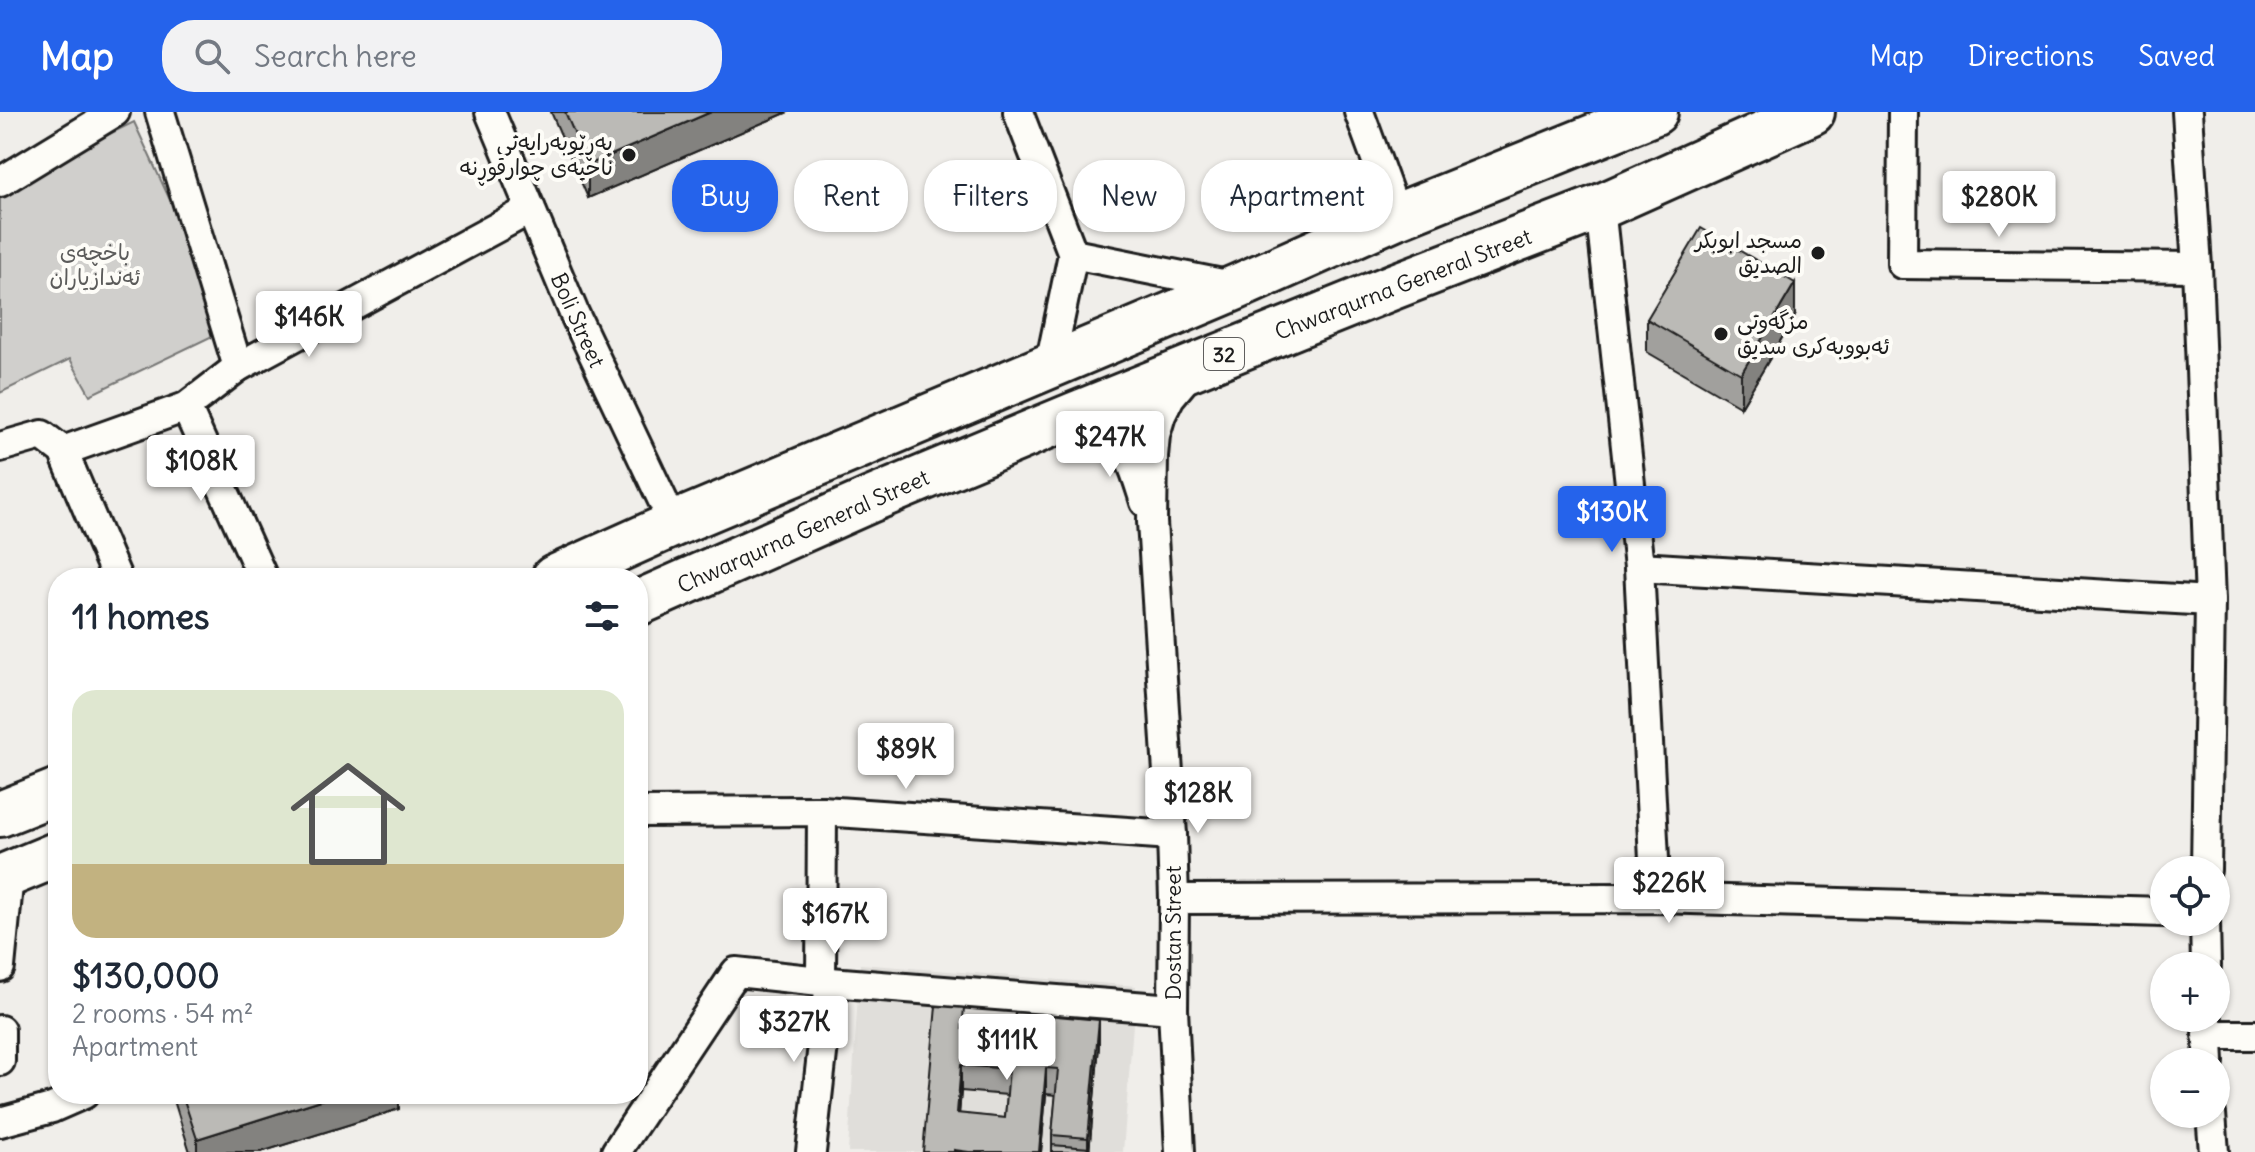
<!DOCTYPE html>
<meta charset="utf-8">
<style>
body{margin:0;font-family:Delius,"Playpen Sans Arabic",sans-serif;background:#f2f2f3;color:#1f2937;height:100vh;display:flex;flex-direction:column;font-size:30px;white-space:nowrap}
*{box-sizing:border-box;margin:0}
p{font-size:26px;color:#747a83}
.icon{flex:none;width:44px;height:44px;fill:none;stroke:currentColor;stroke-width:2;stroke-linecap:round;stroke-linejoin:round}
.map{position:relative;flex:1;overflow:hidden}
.details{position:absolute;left:48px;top:456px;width:600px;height:536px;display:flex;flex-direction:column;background:#fff;border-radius:32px;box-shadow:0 2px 6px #0004}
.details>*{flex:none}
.hud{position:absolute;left:672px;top:48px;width:760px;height:72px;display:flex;gap:16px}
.fabs{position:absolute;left:2150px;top:744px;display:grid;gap:16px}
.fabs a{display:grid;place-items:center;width:80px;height:80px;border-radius:50%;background:#fff;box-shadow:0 2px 6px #0004;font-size:40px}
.price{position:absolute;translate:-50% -68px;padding:0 18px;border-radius:8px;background:#fff;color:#222;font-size:26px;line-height:52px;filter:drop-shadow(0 2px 4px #0008)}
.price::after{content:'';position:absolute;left:50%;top:48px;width:24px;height:18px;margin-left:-12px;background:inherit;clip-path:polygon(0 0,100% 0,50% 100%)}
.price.current{background:#2563eb;color:#fff}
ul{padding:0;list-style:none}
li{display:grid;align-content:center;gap:16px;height:424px;padding:0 24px}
li span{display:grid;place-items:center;height:248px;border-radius:24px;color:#555}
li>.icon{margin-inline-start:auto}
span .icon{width:144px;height:144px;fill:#fffc;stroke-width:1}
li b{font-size:34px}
h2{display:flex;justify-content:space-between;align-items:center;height:96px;padding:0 24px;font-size:34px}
.tag{padding:0 28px;border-radius:32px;background:#fff;box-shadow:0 2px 6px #0004;font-size:28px;line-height:72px}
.tag.current{background:#2563eb;color:#fff}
header{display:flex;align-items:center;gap:48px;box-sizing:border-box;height:112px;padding:0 40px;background:#2563eb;color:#fff}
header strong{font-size:38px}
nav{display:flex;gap:44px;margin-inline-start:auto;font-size:28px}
.search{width:560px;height:72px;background:#f2f2f3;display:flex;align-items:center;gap:20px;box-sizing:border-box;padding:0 28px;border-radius:32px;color:#747a83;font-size:30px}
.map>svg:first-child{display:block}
</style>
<header>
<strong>Map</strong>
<div class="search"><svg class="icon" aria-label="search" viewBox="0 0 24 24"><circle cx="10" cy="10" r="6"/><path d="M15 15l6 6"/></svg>Search here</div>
<nav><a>Map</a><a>Directions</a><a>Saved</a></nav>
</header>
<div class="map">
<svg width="2255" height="1040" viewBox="0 0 2255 1040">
<rect width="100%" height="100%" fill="#f0eeea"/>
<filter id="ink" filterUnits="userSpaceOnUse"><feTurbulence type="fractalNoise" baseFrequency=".0125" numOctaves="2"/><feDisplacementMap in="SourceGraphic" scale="16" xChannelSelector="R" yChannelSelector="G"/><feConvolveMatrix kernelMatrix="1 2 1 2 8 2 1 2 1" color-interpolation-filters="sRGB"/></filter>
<g filter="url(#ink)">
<path fill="#e0deda" d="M860 852 1136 874 1123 1040H848Z"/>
<g fill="#d0cfcc" stroke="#767674" stroke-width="2">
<path d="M134 10 229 216 90 283 70 247 0 281V75Z"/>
<path d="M56 771H58V934L52 933Z"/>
</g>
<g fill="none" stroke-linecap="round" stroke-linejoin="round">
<g stroke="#1c1c1c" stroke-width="34">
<g id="street">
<path d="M160 0 238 255"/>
<path d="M490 0 574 201 674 412"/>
<path d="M1018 0 1073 142 1050 253"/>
<path d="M1359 0 1397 104"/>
<path d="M1903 0 1902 152 2197 155"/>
<path d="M2187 0 2197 155 2210 489 2206 758"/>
<path d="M0 70 115 0"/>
<path d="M1600 95 1639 455 1656 786"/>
<path d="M1073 142 1237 175"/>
<path d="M186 295 263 466"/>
<path d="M1074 303C1085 303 1094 308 1103 314 1129 332 1136 362 1145 390"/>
<path d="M0 335 42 323 63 339 117 466"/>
<path d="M63 339 186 295 238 255 531 97"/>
<path d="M1639 455 2210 489"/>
<path d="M638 700 822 699 1172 723"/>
<path d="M1174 787 1656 786 2164 800"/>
<path d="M2205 810 2206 854"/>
<path d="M0 855 9 763"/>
<path d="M821 869 822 699"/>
<path d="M2207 907 2209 950"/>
<path d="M0 918V949"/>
<path d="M2207 923H2255"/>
<path d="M2211 1002 2214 1040"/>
<path d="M0 1010 52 996 84 982"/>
<path d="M616 1040 736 860 830 870 1173 897"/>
<path d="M811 1040 830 870"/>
<path d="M1180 1040 1173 897 1174 787 1172 723 1152 410 1153 344 1155 323 1161 303 1170 285 1191 260"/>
</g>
</g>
<g stroke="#1c1c1c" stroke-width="50">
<g id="highway">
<path d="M554 466 674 412 1237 175 1397 104 1655 0"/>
<path d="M638 491 870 388 1074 303 1395 174 1600 95 1812 0"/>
<path d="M0 702 58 679"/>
<path d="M0 766 58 742"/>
</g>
</g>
<use href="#street" stroke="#fdfcf7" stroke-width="28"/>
<use href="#highway" stroke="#fdfcf7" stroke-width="44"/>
</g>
<g fill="#a1a09d" stroke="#1c1c1c" stroke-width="2" fill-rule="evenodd">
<path d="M551 0H788L588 86Z"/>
<path d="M1795 204 1741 295 1647 240V207Z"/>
<path d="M964 917 1099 934 1089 1040H1052V1023L1056 983 1046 982 1041 1040H923ZM961 979 1007 983 1005 1006 959 1002Z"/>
<path d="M172 982H216L217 985 399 982V997L261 1040H190Z"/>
</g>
<g fill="#83827f" stroke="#1c1c1c" stroke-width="2">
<path d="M711 0H788L588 86V53Z"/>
<path d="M1795 171V204L1741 295V262Z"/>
<path d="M1099 908V934L1089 1040H1088V1026Z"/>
<path d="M961 953V979L957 1027V1001Z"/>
<path d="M1046 956V982L1041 1040H1039Z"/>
<path d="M340 982H399V997L261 1040H197V1027Z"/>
</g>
<g fill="#bbbab6" stroke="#1c1c1c" stroke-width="2" fill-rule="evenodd">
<path d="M565 0H711L588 53Z"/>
<path d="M1701 116 1795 171 1741 262 1647 207Z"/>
<path d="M936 894 964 896 962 917 1013 922 1015 900 1099 908 1088 1026 1052 1023 1058 957 1046 956 1039 1040H969L954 1038V1040H923ZM961 953 1009 957 1005 1006 957 1001Z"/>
<path d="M182 982H216L217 985 225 982H340L197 1027Z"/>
<path d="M1052 1033 1089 1036 1088 1040H1052Z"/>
</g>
</g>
<g fill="#1c1c1c" stroke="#fdfcf7" stroke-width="3">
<circle cx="629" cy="43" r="8"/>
<circle cx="1818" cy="141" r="8"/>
<circle cx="1721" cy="222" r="8"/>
</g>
<g text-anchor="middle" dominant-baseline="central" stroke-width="8" stroke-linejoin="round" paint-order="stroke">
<rect fill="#fdfcf7" stroke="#605f5e" stroke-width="2" x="1204" y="226" width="40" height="32" rx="6"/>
<g font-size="20" font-weight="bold" fill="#1c1c1c">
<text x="1224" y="242">32</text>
</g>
<g font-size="22" fill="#1c1c1c" stroke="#fdfcf7" text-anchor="end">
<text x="613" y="30">بەڕێوبەرایەتی<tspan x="613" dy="25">ناحیەی چوارقوڕنە</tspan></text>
<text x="1802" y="128">مسجد ابوبكر<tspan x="1802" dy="25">الصديق</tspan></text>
<text x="1737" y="209" text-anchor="start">مزگەوتی<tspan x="1737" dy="25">ئەبووبەکری سدیق</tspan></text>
</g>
<g font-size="22" fill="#5b5b5a" stroke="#fdfcf7">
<text x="95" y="140">باخچەی<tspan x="95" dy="25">ئەندازیاران</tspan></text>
</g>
<g font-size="22" fill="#1c1c1c" stroke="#fdfcf7">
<text transform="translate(1403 172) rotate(-21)">Chwarqurna General Street</text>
<text transform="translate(578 208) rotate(66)">Boli Street</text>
<text transform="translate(803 419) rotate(-24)">Chwarqurna General Street</text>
<text transform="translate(1173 821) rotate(-90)">Dostan Street</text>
</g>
</g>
</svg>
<div class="fabs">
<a><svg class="icon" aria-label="locate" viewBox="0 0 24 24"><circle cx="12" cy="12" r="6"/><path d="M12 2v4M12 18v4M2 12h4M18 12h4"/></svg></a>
<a>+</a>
<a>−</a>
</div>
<b class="price" style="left:1999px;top:127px">$280K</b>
<b class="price" style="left:309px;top:247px">$146K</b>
<b class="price" style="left:1110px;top:367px">$247K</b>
<b class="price" style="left:201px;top:391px">$108K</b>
<b class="price current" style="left:1612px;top:442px">$130K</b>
<b class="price" style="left:906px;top:679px">$89K</b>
<b class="price" style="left:1198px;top:723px">$128K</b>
<b class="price" style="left:1669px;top:813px">$226K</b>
<b class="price" style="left:835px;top:844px">$167K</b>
<b class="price" style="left:794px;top:952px">$327K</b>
<b class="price" style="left:1007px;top:970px">$111K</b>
<div class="hud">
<a class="tag current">Buy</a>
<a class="tag">Rent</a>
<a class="tag">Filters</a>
<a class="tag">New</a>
<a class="tag">Apartment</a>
</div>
<section class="details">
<h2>11 homes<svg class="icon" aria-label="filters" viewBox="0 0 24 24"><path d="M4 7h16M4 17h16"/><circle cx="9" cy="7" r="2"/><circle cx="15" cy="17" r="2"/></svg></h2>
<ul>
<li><span style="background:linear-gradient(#dfe7d0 70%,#c2b280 0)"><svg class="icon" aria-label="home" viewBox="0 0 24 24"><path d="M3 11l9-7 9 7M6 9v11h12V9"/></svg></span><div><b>$130,000</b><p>2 rooms · 54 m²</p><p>Apartment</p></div></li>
</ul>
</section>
</div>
